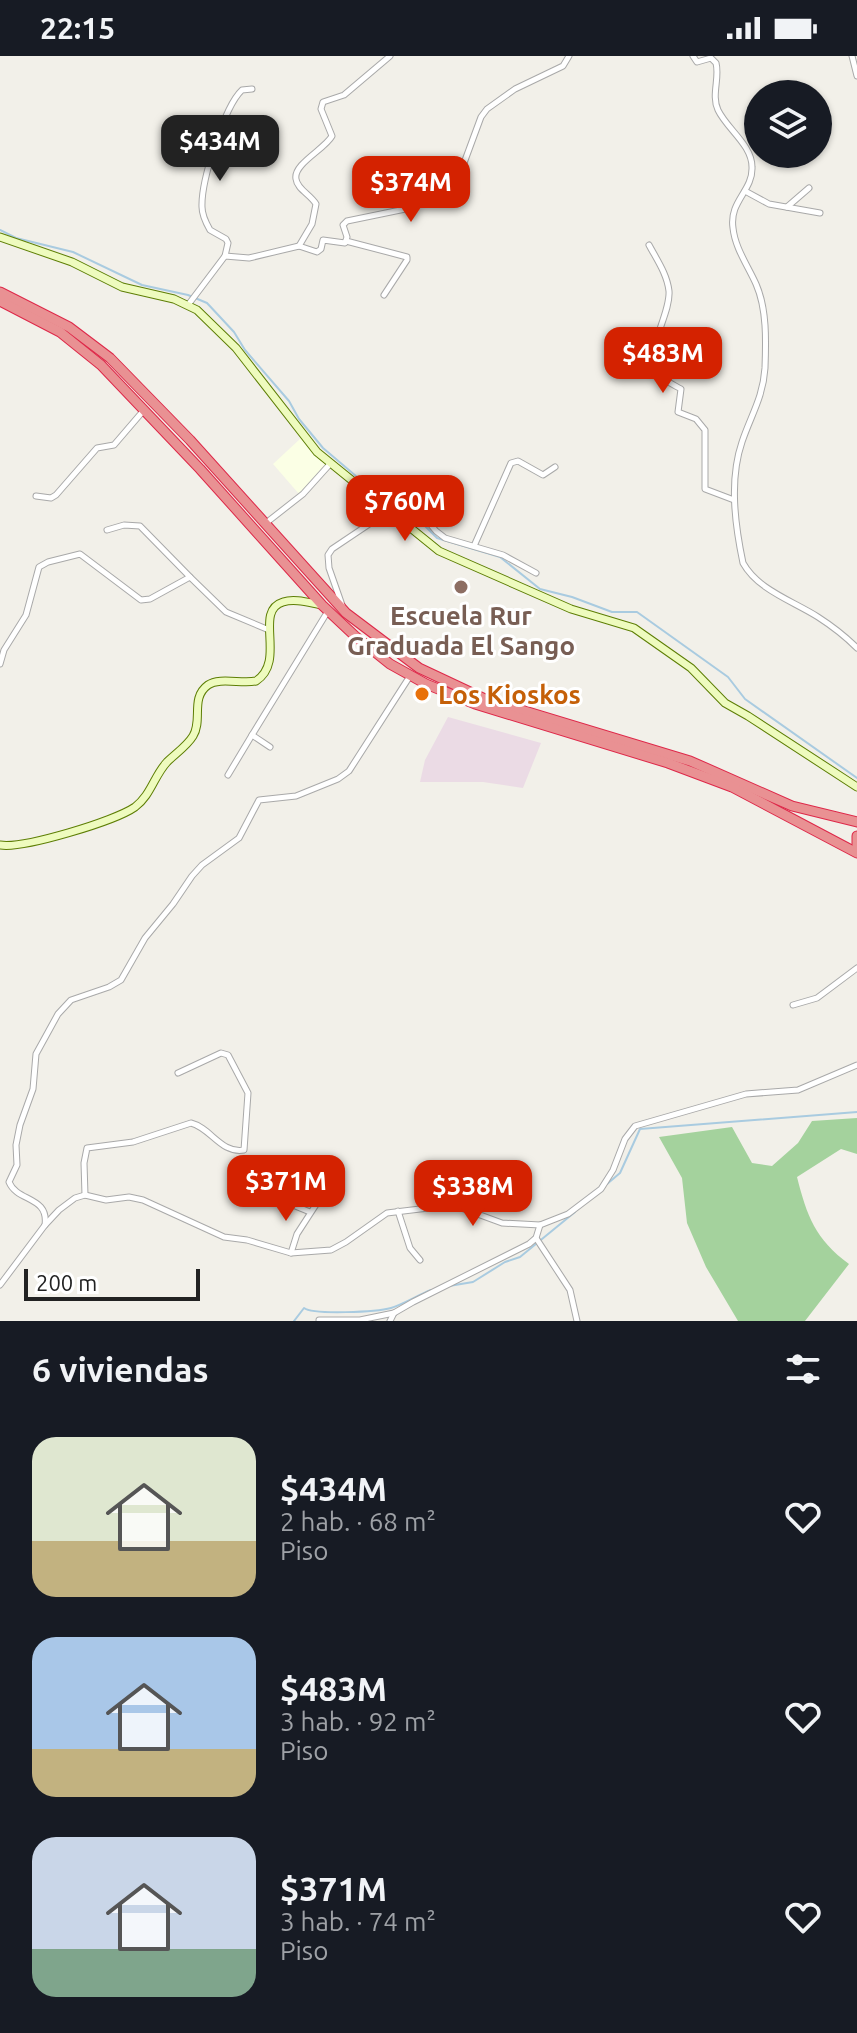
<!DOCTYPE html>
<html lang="es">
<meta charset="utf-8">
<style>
body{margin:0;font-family:Ubuntu,sans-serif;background:#242831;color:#f1f3f6;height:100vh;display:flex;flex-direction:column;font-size:30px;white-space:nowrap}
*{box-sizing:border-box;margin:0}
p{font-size:26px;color:#9ea1a6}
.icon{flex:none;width:44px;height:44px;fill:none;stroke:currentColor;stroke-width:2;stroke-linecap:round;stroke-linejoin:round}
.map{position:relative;height:1265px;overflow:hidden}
.details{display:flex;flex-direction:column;background:#171b24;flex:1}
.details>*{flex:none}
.fabs{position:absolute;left:744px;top:24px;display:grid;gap:16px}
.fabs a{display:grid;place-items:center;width:88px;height:88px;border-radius:50%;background:#171b24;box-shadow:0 2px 6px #0004;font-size:40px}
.scale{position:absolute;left:24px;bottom:20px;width:176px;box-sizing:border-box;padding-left:8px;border:4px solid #222;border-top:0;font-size:22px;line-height:28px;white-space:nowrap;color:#222;-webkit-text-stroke:6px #fff;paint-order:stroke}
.price{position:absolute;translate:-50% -68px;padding:0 18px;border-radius:16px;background:#d42200;color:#fff;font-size:26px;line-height:52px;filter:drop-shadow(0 2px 4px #0008)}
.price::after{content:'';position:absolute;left:50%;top:48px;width:24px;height:18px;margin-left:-12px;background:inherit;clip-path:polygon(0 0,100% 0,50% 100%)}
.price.current{background:#222;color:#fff}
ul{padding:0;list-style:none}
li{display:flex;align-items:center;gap:24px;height:200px;padding:0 32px}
li span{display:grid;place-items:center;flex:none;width:224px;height:160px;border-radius:24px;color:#555}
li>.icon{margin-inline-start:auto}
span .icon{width:96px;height:96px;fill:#fffc;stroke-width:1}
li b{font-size:34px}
h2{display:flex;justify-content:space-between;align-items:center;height:96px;padding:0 32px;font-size:34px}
.status{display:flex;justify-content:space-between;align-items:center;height:56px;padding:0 40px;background:#171b24;direction:ltr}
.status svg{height:22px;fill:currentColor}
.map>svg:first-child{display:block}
</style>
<div class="status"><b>22:15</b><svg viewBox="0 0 49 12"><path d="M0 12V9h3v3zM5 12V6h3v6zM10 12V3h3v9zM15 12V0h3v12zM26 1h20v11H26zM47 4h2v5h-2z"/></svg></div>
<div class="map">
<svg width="857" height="1265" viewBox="0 0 857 1265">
<rect width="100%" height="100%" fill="#f2f0e9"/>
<path fill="#ebdbe5" d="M448 661 541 687 523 732 483 726H420L425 704Z"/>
<path fill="#fbffe5" d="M301 382 328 408 299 438 273 408Z"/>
<path fill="#a4d29d" d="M857 1062V1098L841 1093 797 1121C807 1160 815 1183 849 1208L805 1265H738L706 1211 687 1167 682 1122 659 1081 732 1071 752 1107 772 1110 798 1087 812 1065Z"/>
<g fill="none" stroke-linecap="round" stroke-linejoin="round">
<g stroke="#a9cbe0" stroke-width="2">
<path d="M0 174 16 182 73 196 142 229 188 239 207 247 234 276 245 294 289 345 299 363 323 392 370 432 395 447"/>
<path d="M401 450 412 457 437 482 500 501 540 533 572 541 612 556H637L728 621 745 643 857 722"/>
<path d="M607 1128 620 1117 640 1073 857 1056"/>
<path d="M449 1230 473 1226 505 1206 520 1201 575 1156"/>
<path d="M294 1265 304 1252C313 1259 377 1256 391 1252 404 1248 418 1239 431 1234"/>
</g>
<g stroke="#a9a9a9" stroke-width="7">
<g id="street">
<path d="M693 0 697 6 711 2 716 7C720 22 711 39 718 54 727 73 752 89 752 111 753 135 729 145 733 172 735 192 748 210 756 228 767 253 766 285 765 312 763 342 751 359 742 386 729 424 735 469 743 507 758 534 793 545 818 561 832 570 845 580 857 592"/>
<path d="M852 0 857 20"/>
<path d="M745 135 769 148 820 157"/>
<path d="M787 151 809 132"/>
<path d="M346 185 407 201V204L384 239"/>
<path d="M649 189C657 204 667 218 669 235 671 260 640 301 659 319 665 325 674 329 681 333L678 356 696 363 705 374V433L734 444"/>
<path d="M299 190 312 168 316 148C311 139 297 133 296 123 293 108 325 93 332 80L321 53 323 46 344 39 390 0"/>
<path d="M225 200 228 187 226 183 210 174C206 167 202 159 202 151 201 126 224 51 242 34L252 33"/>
<path d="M188 249 225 200 249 202 299 190 317 196 321 193 323 184 345 187 347 181 343 169 347 165 415 151 464 107 481 61 487 53 515 33 563 10 569 0"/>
<path d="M36 440 51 442 56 439 97 392 114 389 144 354"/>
<path d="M266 467 303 438 330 408"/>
<path d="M107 474 124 469 140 470 190 521"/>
<path d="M474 490 511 407 518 405 543 419 555 411"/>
<path d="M342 549 329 512 328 499 332 493 408 442 436 475 445 482 503 499 536 517"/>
<path d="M0 608 4 594 26 559 39 511 48 506 80 498 141 544 150 543 190 521 226 556 269 574"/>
<path d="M270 691 252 679 328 555"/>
<path d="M228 719 252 679"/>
<path d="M793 949 817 942 857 912"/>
<path d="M85 1139 84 1107 87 1092 133 1086 191 1067C211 1072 221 1098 244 1094L248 1037 228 999 221 997 178 1017"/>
<path d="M278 1143 310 1156"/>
<path d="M398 1155 410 1192 420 1204"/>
<path d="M45 1169 59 1154 75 1142 85 1139 106 1144 129 1141 143 1144 224 1181 247 1184 291 1197 331 1194 346 1186 387 1157 453 1149 502 1167 540 1169 568 1158 601 1133 613 1114 625 1083 635 1070 746 1038 798 1034 857 1009"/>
<path d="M536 1182 570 1234 577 1265"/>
<path d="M291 1197 297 1178 319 1144 317 1137 312 1136"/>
<path d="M0 1229 45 1169C49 1140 17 1146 9 1126L17 1109 16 1089 20 1069 33 1033 36 998 58 958 71 944 109 931 121 924 145 882 173 848 192 820 202 809 239 782 259 744 296 740 338 723 349 715 410 620"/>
<path d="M319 1264H360L394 1257"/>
<path d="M390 1265 394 1257 413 1246 529 1188 536 1182 540 1169"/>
</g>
</g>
<g stroke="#5d7e04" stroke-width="9">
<g id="secondary">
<path d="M0 181 72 206 122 231 174 243 197 254 236 292 317 396 439 495 571 553 634 572 691 612 725 647 748 660 857 731"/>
<path d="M0 789C23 793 115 765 135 751 151 739 154 720 167 706 175 698 187 690 193 680 203 664 190 642 208 629 219 621 242 628 256 625 287 605 253 555 283 546 295 542 310 547 322 549"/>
</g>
</g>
<g stroke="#de2849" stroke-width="11">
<g id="highway">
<path d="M0 236 69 271 110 302 190 384 346 557 419 612 485 643 690 705 792 750 857 766"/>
<path d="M0 245 60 276 101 309 200 413 322 549 355 580 390 608 426 628 475 648 668 707 732 731 857 797"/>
<path d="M857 780V793"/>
</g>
</g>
<use href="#street" stroke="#fff" stroke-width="5"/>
<use href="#secondary" stroke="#eefbbe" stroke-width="7"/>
<use href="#highway" stroke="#e99193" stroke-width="9"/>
</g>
<circle fill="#8d6e63" stroke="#fff" stroke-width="3" cx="461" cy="531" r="8"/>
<circle fill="#e8710a" stroke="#fff" stroke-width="3" cx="422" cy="638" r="8"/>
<g text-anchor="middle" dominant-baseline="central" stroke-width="6" stroke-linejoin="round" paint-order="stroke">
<g font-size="26" font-weight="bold" fill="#785e54" stroke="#fff">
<text x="461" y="559">Escuela Rur<tspan x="461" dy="30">Graduada El Sango</tspan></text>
</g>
<g font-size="26" font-weight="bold" fill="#c56008" stroke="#fff" text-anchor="start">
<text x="438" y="638">Los Kioskos</text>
</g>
</g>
</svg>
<div class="fabs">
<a><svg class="icon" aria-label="layers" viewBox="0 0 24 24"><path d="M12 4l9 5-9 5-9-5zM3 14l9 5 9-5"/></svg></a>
</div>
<div class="scale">200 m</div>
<b class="price current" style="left:220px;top:127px">$434M</b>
<b class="price" style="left:411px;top:168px">$374M</b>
<b class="price" style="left:663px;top:339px">$483M</b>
<b class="price" style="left:405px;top:487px">$760M</b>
<b class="price" style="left:286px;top:1167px">$371M</b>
<b class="price" style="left:473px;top:1172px">$338M</b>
</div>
<section class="details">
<h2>6 viviendas<svg class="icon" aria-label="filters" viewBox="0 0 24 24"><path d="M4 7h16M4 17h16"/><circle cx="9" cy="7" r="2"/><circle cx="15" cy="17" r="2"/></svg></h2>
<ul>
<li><span style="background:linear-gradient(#dfe7d0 65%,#c2b280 0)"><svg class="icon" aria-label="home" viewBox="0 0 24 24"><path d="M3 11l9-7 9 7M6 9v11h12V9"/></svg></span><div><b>$434M</b><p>2 hab. · 68 m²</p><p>Piso</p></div><svg class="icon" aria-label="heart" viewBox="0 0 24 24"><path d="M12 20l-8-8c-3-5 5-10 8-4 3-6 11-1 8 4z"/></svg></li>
<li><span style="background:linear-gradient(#a9c7e8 70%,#c2b280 0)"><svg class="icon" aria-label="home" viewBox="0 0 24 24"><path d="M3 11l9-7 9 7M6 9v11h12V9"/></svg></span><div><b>$483M</b><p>3 hab. · 92 m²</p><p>Piso</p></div><svg class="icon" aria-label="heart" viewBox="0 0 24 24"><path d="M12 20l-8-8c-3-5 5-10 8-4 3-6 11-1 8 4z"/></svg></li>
<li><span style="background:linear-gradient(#c9d6e8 70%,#7fa58c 0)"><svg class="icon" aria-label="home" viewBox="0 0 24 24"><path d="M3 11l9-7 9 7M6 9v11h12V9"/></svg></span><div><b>$371M</b><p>3 hab. · 74 m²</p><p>Piso</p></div><svg class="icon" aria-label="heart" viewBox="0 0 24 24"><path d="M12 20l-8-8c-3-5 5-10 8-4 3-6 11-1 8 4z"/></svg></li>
</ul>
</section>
